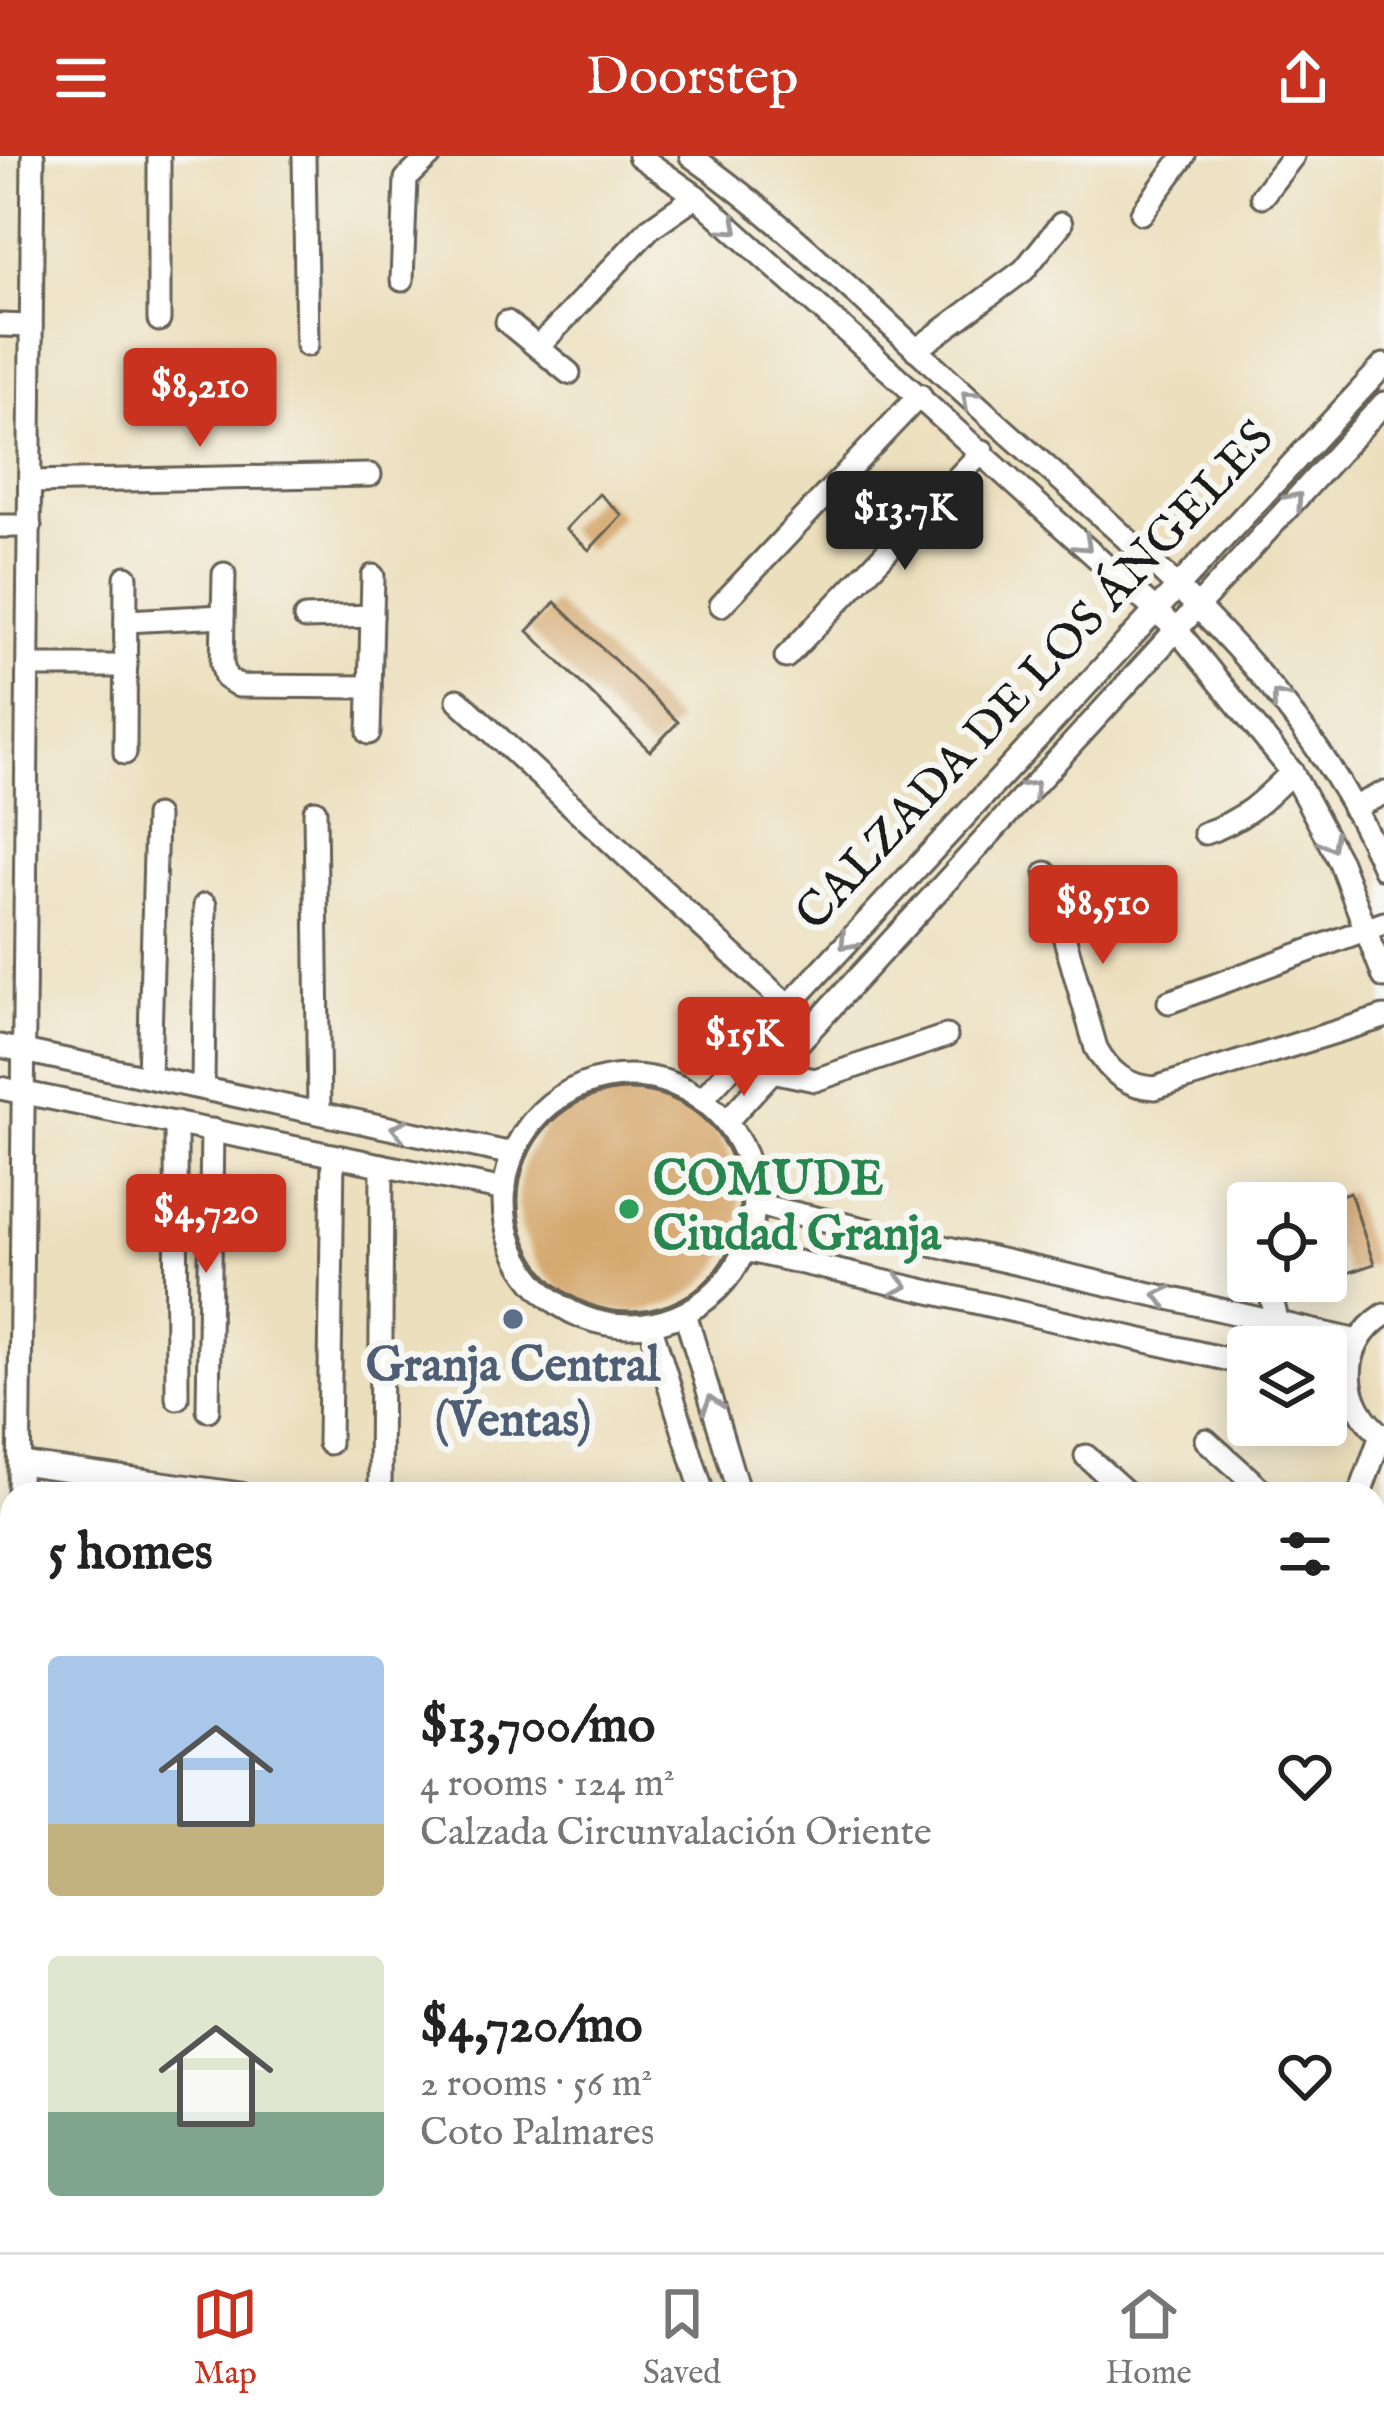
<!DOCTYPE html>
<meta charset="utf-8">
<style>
body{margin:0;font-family:"IM FELL English",serif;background:#f6f6f6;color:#222;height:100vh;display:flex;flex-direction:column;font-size:45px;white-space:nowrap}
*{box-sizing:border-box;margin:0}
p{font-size:39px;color:#767676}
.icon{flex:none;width:66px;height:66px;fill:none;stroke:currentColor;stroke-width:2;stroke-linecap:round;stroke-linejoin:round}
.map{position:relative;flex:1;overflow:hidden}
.details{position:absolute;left:0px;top:1326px;width:1386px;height:771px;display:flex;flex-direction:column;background:#fff;border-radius:36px 36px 0 0;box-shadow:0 6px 30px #0003}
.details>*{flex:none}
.controls{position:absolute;left:1227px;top:1026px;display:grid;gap:24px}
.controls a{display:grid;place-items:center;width:120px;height:120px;border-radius:12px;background:#fff;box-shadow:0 6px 30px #0003;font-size:60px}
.price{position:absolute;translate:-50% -102px;padding:0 27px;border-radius:12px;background:#c8321e;color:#fff;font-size:39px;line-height:78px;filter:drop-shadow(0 3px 6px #0008)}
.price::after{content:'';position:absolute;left:50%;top:72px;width:36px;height:27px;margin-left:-18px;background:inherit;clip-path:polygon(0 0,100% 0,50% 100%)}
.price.selected{background:#222;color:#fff}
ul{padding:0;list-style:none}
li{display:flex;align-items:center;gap:36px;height:300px;padding:0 48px}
li span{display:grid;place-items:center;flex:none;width:336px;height:240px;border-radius:12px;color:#555}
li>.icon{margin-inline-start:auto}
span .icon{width:144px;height:144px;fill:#fffc;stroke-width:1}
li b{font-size:51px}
h2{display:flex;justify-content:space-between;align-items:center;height:144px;padding:0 48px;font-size:51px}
header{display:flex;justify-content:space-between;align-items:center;height:156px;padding:0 48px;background:#c8321e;color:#fff;font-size:54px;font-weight:600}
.tab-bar{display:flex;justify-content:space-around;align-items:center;height:168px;border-top:3px solid #e0e0e0;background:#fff;font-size:33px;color:#767676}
.tab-bar a{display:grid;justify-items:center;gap:6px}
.tab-bar .selected{color:#c8321e}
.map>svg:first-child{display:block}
</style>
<header><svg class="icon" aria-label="menu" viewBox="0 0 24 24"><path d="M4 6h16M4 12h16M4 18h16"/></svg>Doorstep<svg class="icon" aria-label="share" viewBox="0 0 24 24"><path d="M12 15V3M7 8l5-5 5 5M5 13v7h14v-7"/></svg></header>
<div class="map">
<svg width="1384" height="2096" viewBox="0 0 1384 2096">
<rect width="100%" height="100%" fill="#f6f6f2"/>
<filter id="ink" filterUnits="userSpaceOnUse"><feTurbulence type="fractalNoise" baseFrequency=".00833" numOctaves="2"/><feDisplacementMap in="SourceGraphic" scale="24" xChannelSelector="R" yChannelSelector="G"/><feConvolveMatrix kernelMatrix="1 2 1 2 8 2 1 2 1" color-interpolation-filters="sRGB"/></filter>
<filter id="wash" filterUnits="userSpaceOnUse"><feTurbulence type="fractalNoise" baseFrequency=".004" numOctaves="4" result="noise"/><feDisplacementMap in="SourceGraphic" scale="48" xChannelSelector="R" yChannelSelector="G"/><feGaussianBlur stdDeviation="2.7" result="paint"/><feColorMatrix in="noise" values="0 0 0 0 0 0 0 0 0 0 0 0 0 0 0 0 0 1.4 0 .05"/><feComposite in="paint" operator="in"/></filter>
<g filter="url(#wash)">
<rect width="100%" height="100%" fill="#ecdfbd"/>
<g id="blocks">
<g fill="#d5a86e">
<path d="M599 338 622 359 589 394 566 373Z"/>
<path d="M555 446 678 566 650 595 528 475Z"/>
<circle cx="629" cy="1045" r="111"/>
<path d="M1350 1036 1374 1108 1347 1117 1338 1091 1326 1095V1075L1333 1073 1326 1044Z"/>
<path d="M548 2085H606L610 2096H551Z"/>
<path d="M734 2085H847L850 2096H737Z"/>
<path d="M914 2085H1009L1018 2096H924Z"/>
</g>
</g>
</g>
<g filter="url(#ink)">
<use href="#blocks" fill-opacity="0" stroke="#656054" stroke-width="3"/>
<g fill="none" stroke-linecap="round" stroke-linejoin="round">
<g stroke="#656054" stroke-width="27">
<g id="minor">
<path d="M304 0 307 189"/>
<path d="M639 0 696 40 1177 474 1292 616 1340 706 1384 821"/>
<path d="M691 0C790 70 876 158 966 239 1120 380 1300 515 1384 713"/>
<path d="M1262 40 1293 0"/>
<path d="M1142 57 1184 0"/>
<path d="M402 124 406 23 430 0"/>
<path d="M159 164V0"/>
<path d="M507 166 569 217"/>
<path d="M0 169 31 170"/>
<path d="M538 191 650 72 696 40"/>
<path d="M916 194 1024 114 1061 68"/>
<path d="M30 326 370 319"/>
<path d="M0 370H30"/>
<path d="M224 418 222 508 226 522 239 530 370 531"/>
<path d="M721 449 920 239"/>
<path d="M305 462 372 460"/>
<path d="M126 465 223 460"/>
<path d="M786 501 983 295"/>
<path d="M29 510H126"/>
<path d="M458 544 788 850"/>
<path d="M369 577 373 420"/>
<path d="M125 597 126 421"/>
<path d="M1353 652 1384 637"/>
<path d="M315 655 319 956"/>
<path d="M1205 677C1243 665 1264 644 1292 616"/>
<path d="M1046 717 1096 892C1109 916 1127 931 1155 932L1384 861"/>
<path d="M1169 846 1384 767"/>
<path d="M0 890 513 998"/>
<path d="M772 915 815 924 946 880"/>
<circle cx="629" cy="1045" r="125"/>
<path d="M149 921 156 660"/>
<path d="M0 932 505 1034"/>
<path d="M203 932 205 749"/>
<path d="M702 943 1384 209"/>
<path d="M726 966 1384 247"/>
<path d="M176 967 177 1242"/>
<path d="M754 1048 1358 1185"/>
<path d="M745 1094 1248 1208"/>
<path d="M1267 1125 1278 1167 1273 1191"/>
<path d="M685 1157 739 1338"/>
<path d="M1384 1159C1337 1189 1341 1250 1384 1281"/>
<path d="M650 1168 703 1338"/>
<path d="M208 1254 212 974"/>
<path d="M1206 1284 1266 1338"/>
<path d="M329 1287 333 999"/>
<path d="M1086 1300 1128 1338"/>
<path d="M20 1307 241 1338"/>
<path d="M19 1338 33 0"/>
<path d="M380 1338 382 1009"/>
<path d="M1360 1338 1381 1279"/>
<path d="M1374 1389 1384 1368"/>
<path d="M0 1426 12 1421"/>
<path d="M1374 1576 1384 1582"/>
<path d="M1374 1869 1384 1861"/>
<path d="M1374 1961 1384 1954"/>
<path d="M1374 1996 1384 1988"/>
<path d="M0 2033 11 1990 12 1882"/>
<path d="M1374 2060 1384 2051"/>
<path d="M193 2085V2096"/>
<path d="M297 2085 300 2096"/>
<path d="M374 2085 376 2096"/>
<path d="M677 2085 681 2096"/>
<path d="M1093 2096 1106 2085"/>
<path d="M1211 2096 1224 2085"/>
<path d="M1248 2096 1262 2085"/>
<path d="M1348 2096 1352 2085"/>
<path d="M1377 2096 1384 2090"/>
</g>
</g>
<g stroke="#656054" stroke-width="36">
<g id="highway">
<path d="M1374 1910 1384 1900"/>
<path d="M1374 1938 1384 1930"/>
<path d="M1374 2023 1384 2015"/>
<path d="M1178 2096 1192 2085"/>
<path d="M1284 2096 1298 2085"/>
</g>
</g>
<path stroke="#656054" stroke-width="3" stroke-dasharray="9 9" stroke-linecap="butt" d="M1128 2096 1139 2087 1147 2096"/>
<use href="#minor" stroke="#fff" stroke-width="21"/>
<use href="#highway" stroke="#fff" stroke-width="30"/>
</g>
<defs><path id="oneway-chevron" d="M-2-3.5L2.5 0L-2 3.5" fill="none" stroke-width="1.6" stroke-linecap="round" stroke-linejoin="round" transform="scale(3)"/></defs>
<g stroke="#999">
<use href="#oneway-chevron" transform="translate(731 71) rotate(42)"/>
<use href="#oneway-chevron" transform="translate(969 242) rotate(-138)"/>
<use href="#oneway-chevron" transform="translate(1295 344) rotate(-48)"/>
<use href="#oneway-chevron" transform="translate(1084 388) rotate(43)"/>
<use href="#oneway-chevron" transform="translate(1279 542) rotate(-128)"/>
<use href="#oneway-chevron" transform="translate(1032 632) rotate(-47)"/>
<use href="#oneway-chevron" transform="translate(1330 687) rotate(62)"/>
<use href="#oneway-chevron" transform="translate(847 786) rotate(133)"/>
<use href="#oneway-chevron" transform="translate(399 973) rotate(-168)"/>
<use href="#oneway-chevron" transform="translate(900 1129) rotate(13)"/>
<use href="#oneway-chevron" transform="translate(1162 1140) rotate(-167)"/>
<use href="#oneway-chevron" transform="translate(712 1248) rotate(-107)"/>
</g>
</g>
<circle fill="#2e9e5b" stroke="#f6f6f2" stroke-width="4.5" cx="629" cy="1053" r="12"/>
<circle fill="#5c6f8a" stroke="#f6f6f2" stroke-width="4.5" cx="513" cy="1163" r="12"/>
<g text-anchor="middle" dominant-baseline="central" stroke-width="12" stroke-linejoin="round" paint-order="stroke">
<g font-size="48" fill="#1c1c1c" stroke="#f6f6f2">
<text transform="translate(1036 521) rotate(-47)">CALZADA DE LOS ÁNGELES</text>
</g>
<g font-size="48" font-weight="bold" fill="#27864d" stroke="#f6f6f2" text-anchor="start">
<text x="653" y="1025">COMUDE<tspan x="653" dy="55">Ciudad Granja</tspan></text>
</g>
<g font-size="48" font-weight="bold" fill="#4e5e75" stroke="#f6f6f2">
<text x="513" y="1211">Granja Central<tspan x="513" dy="55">(Ventas)</tspan></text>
</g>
</g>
</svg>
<div class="controls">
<a><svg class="icon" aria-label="locate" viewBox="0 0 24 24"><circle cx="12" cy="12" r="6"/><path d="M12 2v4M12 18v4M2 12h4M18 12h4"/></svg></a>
<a><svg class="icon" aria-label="layers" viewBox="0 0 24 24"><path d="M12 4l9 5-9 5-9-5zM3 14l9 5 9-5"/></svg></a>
</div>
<b class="price" style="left:200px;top:294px">$8,210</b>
<b class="price selected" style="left:905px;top:417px">$13.7K</b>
<b class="price" style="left:1103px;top:811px">$8,510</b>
<b class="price" style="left:744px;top:943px">$15K</b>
<b class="price" style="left:206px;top:1120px">$4,720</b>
<section class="details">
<h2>5 homes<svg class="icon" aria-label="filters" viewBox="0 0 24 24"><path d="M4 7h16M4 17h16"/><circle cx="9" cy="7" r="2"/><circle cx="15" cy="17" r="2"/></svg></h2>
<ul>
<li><span style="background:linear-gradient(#a9c7e8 70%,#c2b280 0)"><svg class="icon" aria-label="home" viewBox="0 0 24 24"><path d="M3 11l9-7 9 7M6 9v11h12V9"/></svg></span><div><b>$13,700/mo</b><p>4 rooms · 124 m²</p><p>Calzada Circunvalación Oriente</p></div><svg class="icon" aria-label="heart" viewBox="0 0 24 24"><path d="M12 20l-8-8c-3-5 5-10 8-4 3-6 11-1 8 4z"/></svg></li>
<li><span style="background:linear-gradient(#dfe7d0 65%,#7fa58c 0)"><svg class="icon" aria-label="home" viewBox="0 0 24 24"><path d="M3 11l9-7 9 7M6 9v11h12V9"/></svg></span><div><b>$4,720/mo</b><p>2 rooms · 56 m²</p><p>Coto Palmares</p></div><svg class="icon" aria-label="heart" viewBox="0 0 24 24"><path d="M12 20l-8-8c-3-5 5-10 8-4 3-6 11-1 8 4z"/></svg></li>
</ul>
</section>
</div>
<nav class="tab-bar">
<a class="selected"><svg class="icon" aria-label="map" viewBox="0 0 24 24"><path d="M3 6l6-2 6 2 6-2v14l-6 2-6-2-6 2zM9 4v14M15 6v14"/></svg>Map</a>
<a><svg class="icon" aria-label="saved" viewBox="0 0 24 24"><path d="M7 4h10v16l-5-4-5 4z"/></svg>Saved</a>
<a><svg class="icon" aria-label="home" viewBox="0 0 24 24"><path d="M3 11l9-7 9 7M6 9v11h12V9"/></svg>Home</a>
</nav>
